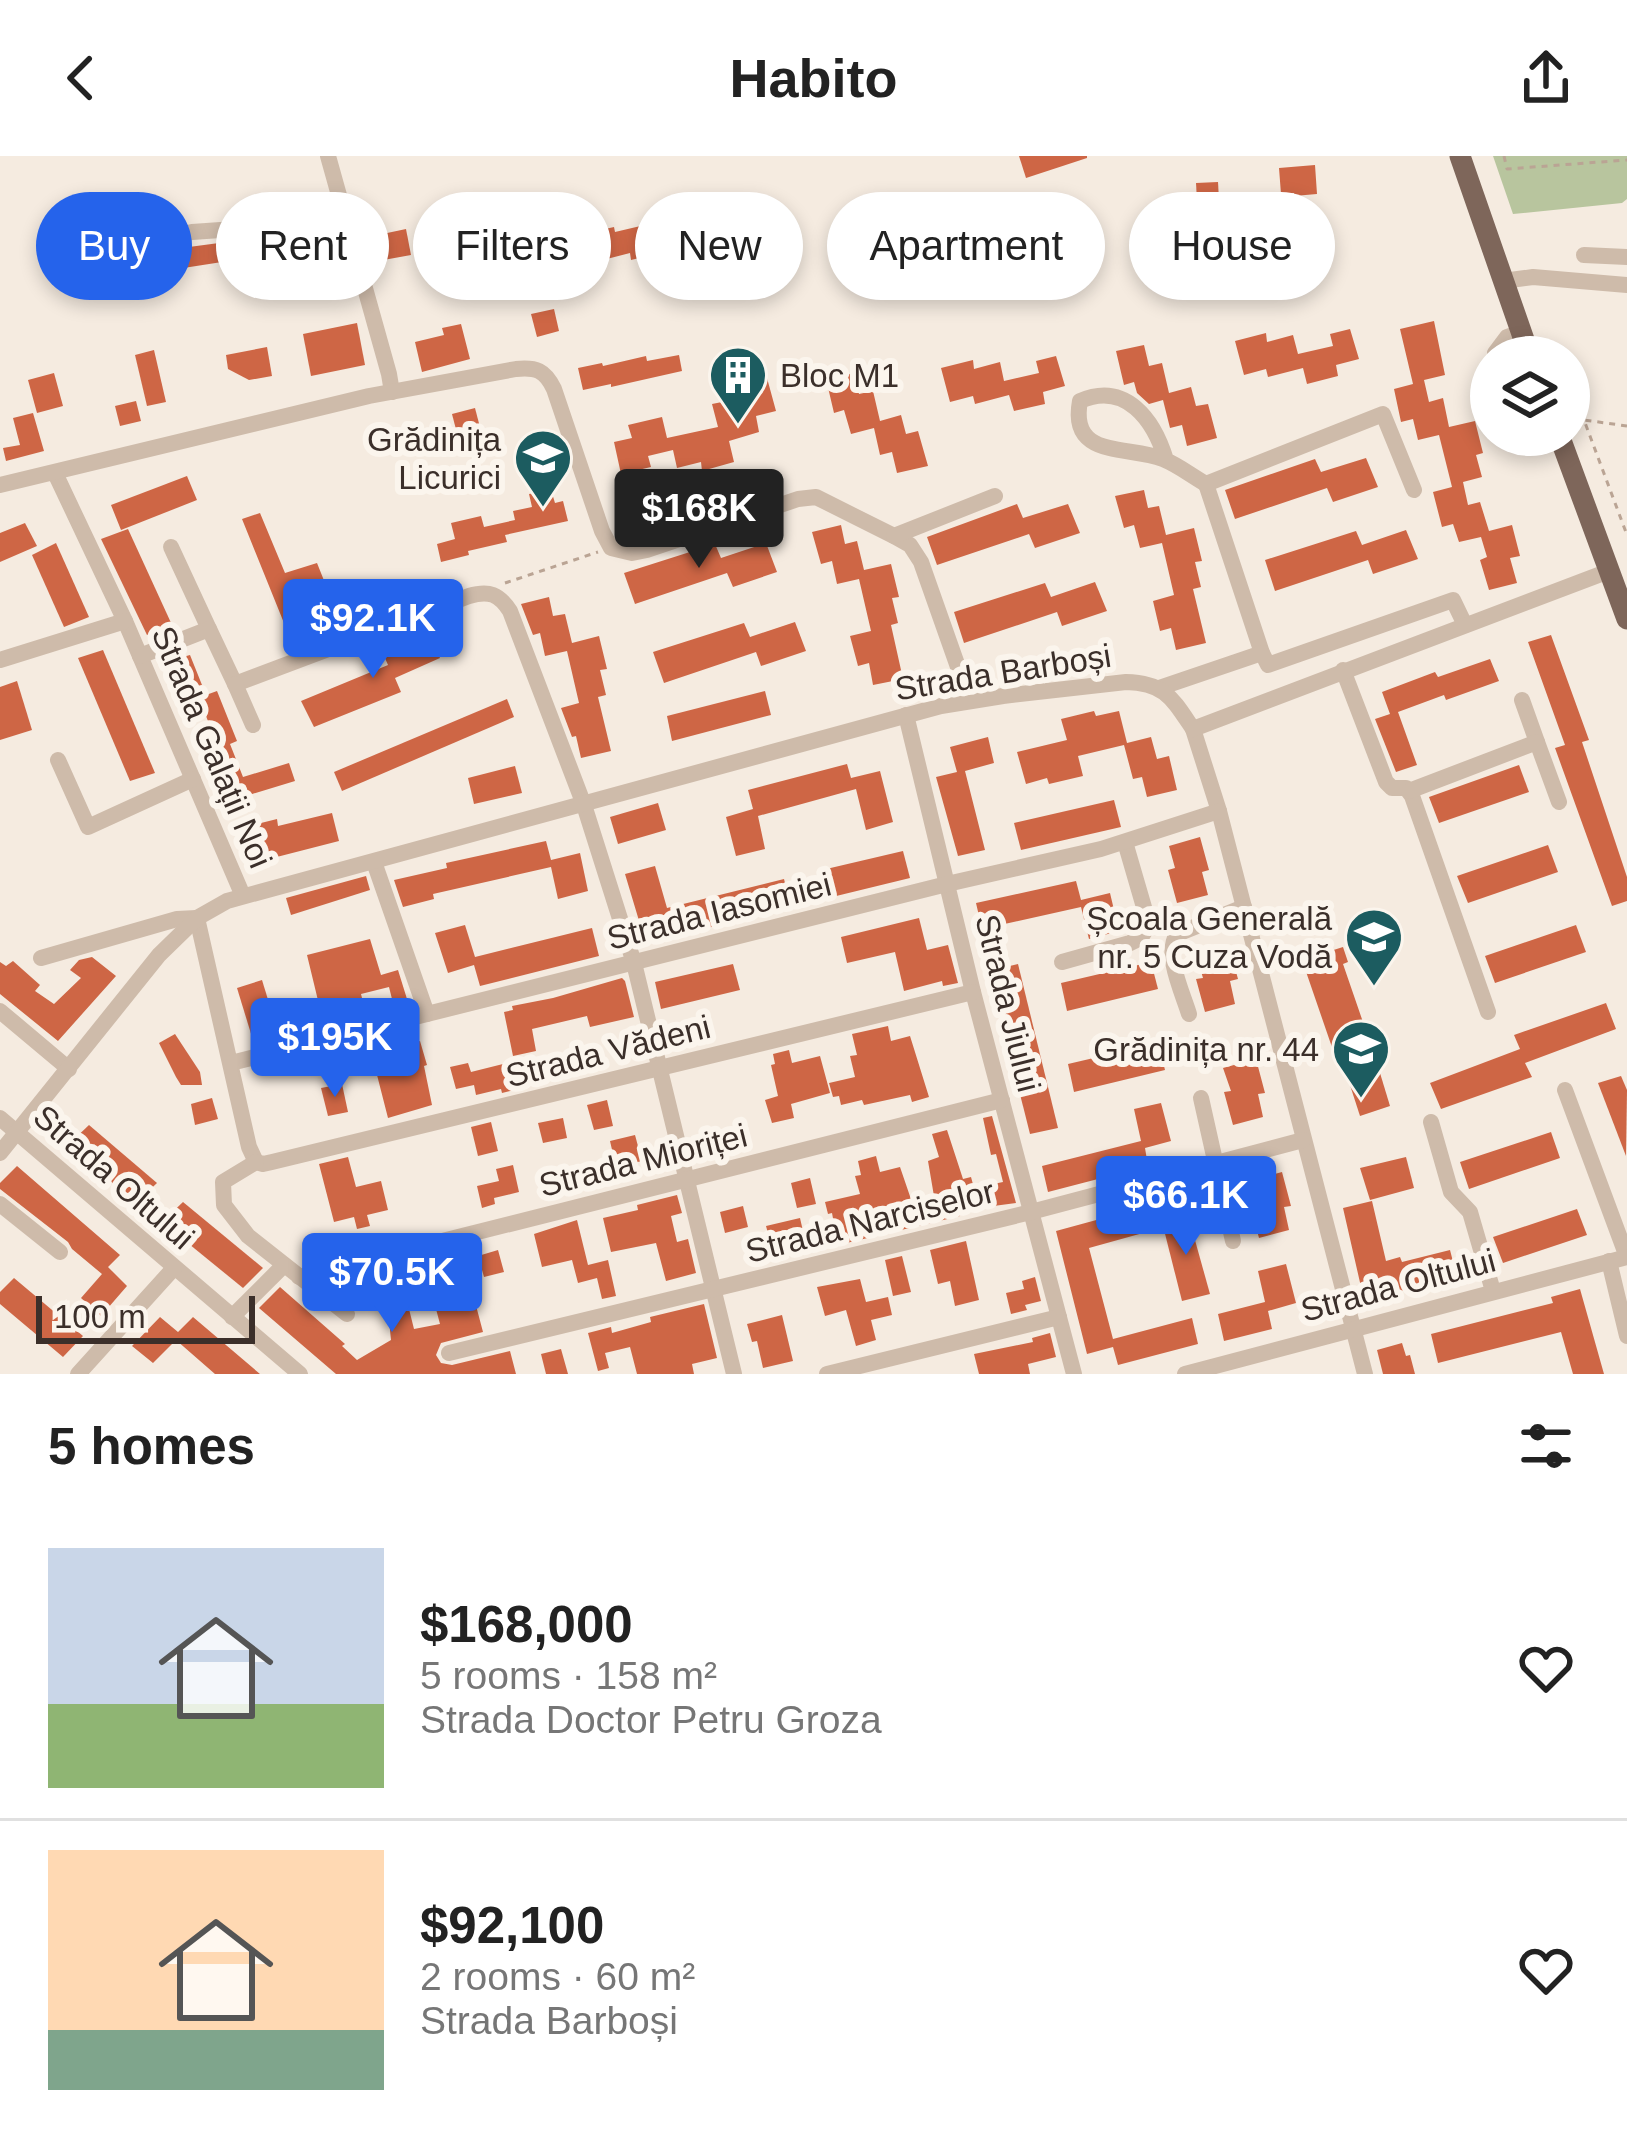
<!DOCTYPE html>
<meta charset="utf-8">
<style>
body{margin:0;font-family:Arial,sans-serif;background:#f6f6f6;color:#222;height:100vh;display:flex;flex-direction:column;font-size:45px;white-space:nowrap}
*{box-sizing:border-box;margin:0}
p{font-size:39px;color:#767676}
.icon{flex:none;width:66px;height:66px;fill:none;stroke:currentColor;stroke-width:2;stroke-linecap:round;stroke-linejoin:round}
.map{position:relative;height:1218px;overflow:hidden}
.drawer{display:flex;flex-direction:column;background:#fff;flex:1}
.drawer>*{flex:none}
.guide{position:absolute;left:36px;top:36px;width:1557px;height:108px;display:flex;gap:24px}
.tools{position:absolute;left:1470px;top:180px;display:grid;gap:24px}
.tools a{display:grid;place-items:center;width:120px;height:120px;border-radius:50%;background:#fff;box-shadow:0 6px 18px #0003;font-size:60px}
.scale{position:absolute;left:36px;bottom:30px;width:219px;box-sizing:border-box;padding-left:12px;border:6px solid #3b2f2a;border-top:0;font-size:33px;line-height:42px;white-space:nowrap;color:#3b2f2a;-webkit-text-stroke:9px #fbf5ed;paint-order:stroke}
.price{position:absolute;translate:-50% -102px;padding:0 27px;border-radius:12px;background:#2563eb;color:#fff;font-size:39px;line-height:78px;filter:drop-shadow(0 3px 6px #0008)}
.price::after{content:'';position:absolute;left:50%;top:72px;width:36px;height:27px;margin-left:-18px;background:inherit;clip-path:polygon(0 0,100% 0,50% 100%)}
.price.active{background:#222;color:#fff}
ul{padding:0;list-style:none}
li{display:flex;align-items:center;gap:36px;height:300px;padding:0 48px}
li+li{border-top:3px solid #e0e0e0}
li span{display:grid;place-items:center;flex:none;width:336px;height:240px;border-radius:0px;color:#555}
li>.icon{margin-inline-start:auto}
span .icon{width:144px;height:144px;fill:#fffc;stroke-width:1}
li b{font-size:51px}
h2{display:flex;justify-content:space-between;align-items:center;height:144px;padding:0 48px;font-size:51px}
.pill{padding:0 42px;border-radius:54px;background:#fff;box-shadow:0 6px 18px #0003;font-size:42px;line-height:108px}
.pill.active{background:#2563eb;color:#fff}
header{display:flex;justify-content:space-between;align-items:center;height:156px;padding:0 48px;background:#fff;font-size:54px;font-weight:600}
.map>svg:first-child{display:block}
</style>
<header><svg class="icon" aria-label="back" viewBox="0 0 24 24"><path d="M15 5l-7 7 7 7"/></svg>Habito<svg class="icon" aria-label="share" viewBox="0 0 24 24"><path d="M12 15V3M7 8l5-5 5 5M5 13v7h14v-7"/></svg></header>
<div class="map">
<svg width="1627" height="1218" viewBox="0 0 1627 1218">
<rect width="100%" height="100%" fill="#f5ebe0"/>
<path fill="#b8c59e" d="M1493 0H1627V43L1622 47 1513 58Z"/>
<g fill="#ce6645">
<path d="M1019 0H1087V2L1026 22Z"/>
<path d="M1315 9 1317 38 1294 40V37L1281 38 1279 12Z"/>
<path d="M1218 26 1220 61 1198 62 1196 27Z"/>
<path d="M455 63 464 98 437 104 429 69Z"/>
<path d="M649 68 656 98 631 104 630 97 599 105 592 76 614 71 615 76Z"/>
<path d="M406 73 411 99 378 105 373 80Z"/>
<path d="M219 87 222 106 177 113 174 93Z"/>
<path d="M554 153 559 175 537 181 531 158Z"/>
<path d="M1434 165 1445 219 1424 224 1429 246 1443 242 1449 271 1475 265 1483 297 1476 299 1482 321 1463 326 1468 349 1480 346 1489 375 1512 369 1520 400 1510 402 1517 427 1489 434 1480 404 1487 401 1481 381 1459 386 1453 368 1442 371 1433 336 1452 331 1439 279 1418 284 1413 263 1401 266 1394 233 1413 228 1400 173Z"/>
<path d="M357 167 365 209 311 220 303 178Z"/>
<path d="M461 168 470 203 422 216 415 186 444 179 442 172Z"/>
<path d="M1350 173 1359 203 1336 209 1338 220 1307 228 1303 212 1268 221 1266 213 1244 219 1235 185 1266 177 1267 186 1293 179 1298 198 1333 190 1330 178Z"/>
<path d="M1144 189 1149 210 1162 207 1169 237 1191 231 1196 250 1208 248 1217 282 1187 290 1182 269 1170 272 1163 244 1149 248 1137 237 1134 226 1124 229 1116 195Z"/>
<path d="M267 191 272 220 249 224 228 213 226 199Z"/>
<path d="M154 194 166 246 147 250 135 199Z"/>
<path d="M679 199 682 215 611 231V228L583 234 578 212 602 207 603 210 646 200 647 205Z"/>
<path d="M1056 200 1065 230 1043 236 1045 248 1014 255 1009 239 975 248 973 240 950 246 941 212 973 204 974 213 1000 206 1004 225 1039 217 1036 205Z"/>
<path d="M54 217 63 250 37 257 28 224Z"/>
<path d="M854 217 859 238 873 235 880 265 901 259 906 278 918 275 928 310 897 317 892 296 880 299 874 272 851 278 844 254 834 257 826 223Z"/>
<path d="M767 222 776 255 756 260 759 276 729 285 734 306 702 315 701 306 677 312 673 294 648 300 651 311 621 318 614 286 632 282 628 269 662 261 667 282 718 271 712 248 737 243 733 231Z"/>
<path d="M136 245 141 265 120 270 115 250Z"/>
<path d="M475 252 482 279 459 285 452 258Z"/>
<path d="M33 257 44 295 6 305 3 292 20 289 13 262Z"/>
<path d="M1366 302 1378 331 1333 346 1327 332 1235 363 1225 334 1315 303 1321 316Z"/>
<path d="M187 320 197 344 121 374 111 349Z"/>
<path d="M551 334 555 347 563 345 568 365 505 379 507 386 468 395 469 399 441 406 437 388 455 383 451 367 481 360 484 371 515 364 513 355 532 351 529 338Z"/>
<path d="M1144 334 1148 352 1159 350 1166 379 1194 372 1202 405 1195 406 1201 431 1193 433 1206 487 1176 494 1171 472 1160 475 1153 445 1174 439 1162 387 1140 392 1134 369 1124 372 1115 340Z"/>
<path d="M1017 348 1023 362 1068 348 1080 377 1035 392 1029 378 937 409 927 381Z"/>
<path d="M260 357 285 417 317 407 329 437 299 446 307 466 286 472 242 363Z"/>
<path d="M25 367 37 390 0 406V377Z"/>
<path d="M841 369 845 388 857 385 864 414 891 408 899 441 892 442 898 467 891 469 903 523 873 529 869 507 858 510 850 480 871 475 859 423 837 428 832 405 821 408 812 376Z"/>
<path d="M128 373 172 469 147 479 101 383Z"/>
<path d="M1406 374 1418 403 1373 418 1368 404 1275 435 1265 404 1356 375 1362 389Z"/>
<path d="M56 387 89 461 64 471 32 399Z"/>
<path d="M766 387 777 416 733 431 727 417 635 448 624 417 715 388 721 402Z"/>
<path d="M1095 426 1107 455 1062 470 1057 456 964 487 954 456 1045 427 1051 441Z"/>
<path d="M549 441 553 460 565 458 572 487 599 480 607 513 600 514 606 539 598 541 611 595 581 602 576 580 572 581 561 552 579 547 567 495 545 500 540 477 533 479 521 448Z"/>
<path d="M795 466 806 495 761 510 756 496 664 527 653 496 744 467 750 481Z"/>
<path d="M427 474 440 502 395 522 401 536 314 571 301 545 388 509 381 493Z"/>
<path d="M1551 479 1589 584 1582 586 1627 721V745L1612 750 1555 592 1565 589 1528 486Z"/>
<path d="M103 494 155 617 130 625 78 502Z"/>
<path d="M190 499 206 539 217 535 237 585 230 588 243 621 289 607 295 625 249 639 245 629 226 636 209 593 217 589 200 544 190 547 172 504Z"/>
<path d="M1490 503 1499 525 1446 544 1444 539 1398 556 1417 609 1396 616 1375 563 1390 558 1382 536 1435 516 1438 521Z"/>
<path d="M17 525 32 574 0 584V531Z"/>
<path d="M765 535 771 559 672 585 667 560Z"/>
<path d="M507 543 514 561 342 635 334 616Z"/>
<path d="M1094 555 1096 560 1119 555 1127 587 1151 581 1157 603 1169 600 1177 634 1147 641 1142 621 1133 623 1124 589 1078 600 1083 620 1049 628 1047 622 1026 628 1017 596 1067 584 1061 563Z"/>
<path d="M988 581 994 607 965 615 985 694 958 700 936 621 957 616 950 591Z"/>
<path d="M847 608 851 622 880 615 893 666 866 674 856 633 758 660 765 693 736 700 726 661 753 653 748 634Z"/>
<path d="M1519 609 1529 636 1439 667 1429 641Z"/>
<path d="M515 610 522 637 474 648 468 622Z"/>
<path d="M1114 644 1121 671 1021 694 1014 667Z"/>
<path d="M658 647 666 674 618 688 610 661Z"/>
<path d="M332 657 339 685 265 704 255 697 249 670 277 663 278 670Z"/>
<path d="M1200 681 1209 714 1202 716 1208 739 1177 747 1168 714 1175 712 1169 690Z"/>
<path d="M546 685 551 704 580 697 588 735 558 743 551 711 433 738 434 743 403 751 394 724 447 712 446 707Z"/>
<path d="M1548 689 1558 716 1468 747 1457 720Z"/>
<path d="M903 695 910 722 828 742 822 714Z"/>
<path d="M655 710 667 752 784 723 791 751 672 781 666 760 640 768 625 718Z"/>
<path d="M366 720 370 734 291 759 286 742Z"/>
<path d="M1076 725 1081 744 1110 737 1119 775 1089 783 1081 751 982 773 976 747Z"/>
<path d="M919 762 927 794 948 789 958 827 943 830 942 825 904 835 895 796 847 807 841 781Z"/>
<path d="M465 769 475 801 592 772 599 800 480 830 474 809 448 817 435 777Z"/>
<path d="M1576 769 1586 796 1495 827 1485 800Z"/>
<path d="M370 783 381 819 398 814 407 843 393 847 389 831 361 838 364 850 322 861 307 799Z"/>
<path d="M1229 790 1238 823 1230 825 1235 848 1205 856 1196 823 1203 822 1196 798Z"/>
<path d="M1343 791 1348 806 1343 808 1364 869 1370 867 1376 887 1335 900 1302 804Z"/>
<path d="M92 801 116 820 58 885 0 838V806L6 810 13 805 40 829 35 835 54 848 81 822 70 814 79 804Z"/>
<path d="M1151 806 1158 833 1067 855 1061 827Z"/>
<path d="M733 808 740 834 661 853 655 826Z"/>
<path d="M1018 808 1058 972 1030 978 989 815Z"/>
<path d="M622 822 625 825 634 861 590 871 587 860 532 873 536 895 513 900 504 856 513 854 512 850 553 842Z"/>
<path d="M262 824 277 873 252 881 237 832Z"/>
<path d="M1606 847 1616 873 1525 907 1532 921 1441 953 1430 927 1520 893 1514 879Z"/>
<path d="M888 870 891 885 910 880 929 941 912 946 910 939 864 949 862 944 841 949 839 940 833 941 829 927 855 921 850 900 857 899 852 878Z"/>
<path d="M175 878 200 916 202 929H181L176 921 159 887Z"/>
<path d="M420 885 427 909 424 910 432 949 388 962 377 919 408 911 402 890Z"/>
<path d="M595 887 602 913 580 918 573 893Z"/>
<path d="M1158 887 1165 914 1074 936 1068 908Z"/>
<path d="M789 894 792 907 820 900 830 937 791 948 794 962 772 967 765 944 778 940 771 909 775 908 773 898Z"/>
<path d="M1256 903 1265 937 1258 938 1263 961 1233 969 1224 936 1231 935 1223 912Z"/>
<path d="M511 906 518 933 502 937 501 933 476 939 474 929 456 933 450 911 468 907 471 916Z"/>
<path d="M1380 917 1390 950 1360 960 1349 926Z"/>
<path d="M1621 920 1627 934 1626 1000 1598 927Z"/>
<path d="M342 928 348 956 328 960 321 932Z"/>
<path d="M212 942 218 963 195 969 191 948Z"/>
<path d="M607 944 613 970 594 974 587 949Z"/>
<path d="M1161 947 1171 985 1145 992 1148 1010 1048 1036 1042 1010 1141 985 1134 953Z"/>
<path d="M992 960 1016 1047 986 1051 985 1045 957 1052 960 1060 838 1089 832 1057 828 1058 825 1046 860 1038 855 1020 861 1019 858 1005 876 1000 880 1016 900 1011 914 1052 935 1046 928 1005 939 1001 932 978 947 974 963 1023 971 1021 974 1032 1003 1026 996 998 991 999 983 962Z"/>
<path d="M563 962 567 982 543 987 538 967Z"/>
<path d="M491 966 498 995 478 1000 471 971Z"/>
<path d="M89 969 157 1027 136 1047 68 989Z"/>
<path d="M1551 976 1560 1002 1469 1033 1460 1006Z"/>
<path d="M635 979 642 1005 616 1011 610 985Z"/>
<path d="M348 1001 356 1031 381 1025 388 1054 367 1059 370 1070 357 1073 354 1061 334 1066 319 1008Z"/>
<path d="M1406 1001 1414 1032 1370 1044 1360 1012Z"/>
<path d="M513 1009 519 1036 494 1042 495 1048 482 1052 477 1030 499 1025 496 1013Z"/>
<path d="M17 1010 120 1099 108 1111 127 1130 101 1160 81 1142 102 1118 72 1093 68 1086 0 1033V1027Z"/>
<path d="M1282 1016 1291 1050 1284 1051 1289 1074 1259 1082 1250 1049 1257 1048 1249 1025Z"/>
<path d="M810 1022 816 1048 797 1052 791 1027Z"/>
<path d="M677 1039 682 1057 671 1060 677 1086 688 1083 696 1117 666 1125 656 1087 611 1096 603 1062 638 1054 637 1049Z"/>
<path d="M1372 1045 1386 1105 1400 1101 1402 1106 1450 1094 1458 1125 1413 1137 1412 1132 1364 1144 1343 1052Z"/>
<path d="M183 1046 263 1112 243 1132 162 1066Z"/>
<path d="M1155 1048 1161 1072 1089 1092 1113 1183 1192 1162 1198 1188 1118 1209 1113 1191 1087 1198 1056 1075Z"/>
<path d="M743 1050 748 1071 725 1077 720 1056Z"/>
<path d="M1577 1053 1587 1079 1503 1107 1493 1081Z"/>
<path d="M1188 1059 1210 1138 1182 1145 1162 1066Z"/>
<path d="M800 1062 808 1097 775 1103 766 1070Z"/>
<path d="M577 1064 588 1109 608 1104 616 1140 602 1143 597 1122 578 1127 572 1104 542 1111 534 1078Z"/>
<path d="M966 1085 979 1144 955 1150 950 1125 938 1128 930 1094Z"/>
<path d="M498 1094 504 1116 484 1121 478 1100Z"/>
<path d="M902 1100 911 1136 893 1140 885 1104Z"/>
<path d="M1286 1108 1296 1147 1268 1155 1272 1173 1224 1185 1218 1158 1265 1146 1258 1115Z"/>
<path d="M415 1112 423 1146 408 1149 414 1173 440 1168 436 1153 474 1142 483 1176 441 1187 436 1199 441 1207 452 1209 510 1195 516 1218H336L259 1152 280 1131 345 1188 342 1190 357 1204 391 1184 388 1155 384 1156 375 1126Z"/>
<path d="M1035 1121 1041 1145 1025 1149 1027 1154 1011 1158 1006 1137 1024 1133 1022 1125Z"/>
<path d="M14 1122 83 1180 63 1201 0 1148V1136Z"/>
<path d="M860 1123 866 1146 888 1141 892 1159 871 1164 876 1184 856 1190 846 1154 825 1160 817 1131Z"/>
<path d="M1580 1133 1604 1218H1573L1561 1176 1438 1207 1431 1178 1553 1147 1551 1141Z"/>
<path d="M704 1148 717 1202 692 1208 694 1218H637L630 1191 605 1197 609 1212 598 1215 588 1177 611 1171 612 1177 651 1166 650 1161Z"/>
<path d="M782 1159 793 1205 763 1212 757 1185 752 1186 747 1168Z"/>
<path d="M160 1161 178 1176 193 1161 260 1218H215L176 1184 153 1207 132 1190Z"/>
<path d="M1050 1177 1056 1201 1028 1208 1030 1218H979L974 1198 1033 1186 1032 1182Z"/>
<path d="M1402 1187 1406 1200 1410 1199 1415 1218H1383L1377 1194Z"/>
<path d="M561 1193 568 1218H546L541 1198Z"/>
</g>
<g fill="none" stroke-linecap="round" stroke-linejoin="round">
<g stroke="#baa494" stroke-width="3" stroke-dasharray="6 6" stroke-linecap="butt">
<path d="M1504 0 1507 13 1627 4"/>
<path d="M1627 270 1584 264 1627 379"/>
<path d="M505 427 598 396"/>
</g>
<g stroke="#cebbaa" stroke-width="16">
<path d="M328 0 389 218 392 236"/>
<path d="M114 94 192 76 346 65"/>
<path d="M1584 99 1627 101"/>
<path d="M1503 125 1533 121 1627 129"/>
<path d="M1495 201V197L1507 181 1521 176"/>
<path d="M1166 304C1154 264 1126 225 1080 245 1069 303 1127 289 1163 303 1178 309 1192 320 1206 328"/>
<path d="M55 317 125 465 243 740"/>
<path d="M0 329 369 240 516 213C536 211 545 214 554 233L602 375 611 392 632 397 647 394 798 343 816 341 894 380 910 389 921 406 970 545"/>
<path d="M894 380 995 340"/>
<path d="M171 391 209 473"/>
<path d="M1262 497 1206 328 1383 258 1414 334"/>
<path d="M140 500 209 473 235 528 469 440C489 434 499 438 510 455L584 649 634 807 734 1218"/>
<path d="M0 504 125 465"/>
<path d="M1343 514 1386 626 1392 632H1406L1412 640 1488 856"/>
<path d="M235 528 253 569"/>
<path d="M1159 532 1262 497 1268 509 1453 444 1465 469"/>
<path d="M1522 544 1537 586"/>
<path d="M906 559 973 836 1074 1218"/>
<path d="M1193 573 1219 655 1365 1218"/>
<path d="M58 604 88 671 193 623"/>
<path d="M1409 635 1537 586 1559 646"/>
<path d="M374 706 427 858"/>
<path d="M41 802 177 763 197 762 249 991 256 1006"/>
<path d="M1062 806 1130 787C1142 782 1146 777 1148 765L1125 686"/>
<path d="M0 855 69 913"/>
<path d="M1189 858C1182 835 1164 799 1177 778L1244 751"/>
<path d="M231 907 947 728 1101 693 1219 655"/>
<path d="M1565 934 1627 1101"/>
<path d="M1201 942 1233 1085"/>
<path d="M0 962 300 1218"/>
<path d="M1431 966 1451 1036 1470 1056 1493 1135"/>
<path d="M0 997 159 799 197 762 227 745 941 550 1003 540 1126 526C1165 527 1172 542 1193 573L1609 415"/>
<path d="M256 1006 263 1008 272 1006 973 836"/>
<path d="M256 1006 223 1026 224 1049 248 1080 347 1158"/>
<path d="M0 1048 60 1096"/>
<path d="M1609 1105 1627 1180"/>
<path d="M299 1121 1002 944"/>
<path d="M232 1161 284 1109"/>
<path d="M449 1197 1031 1056 1303 984"/>
<path d="M78 1218 174 1112"/>
<path d="M827 1218 1059 1161"/>
<path d="M1185 1218 1627 1101"/>
</g>
<g stroke="#7e665a" stroke-width="21">
<path d="M1460 0 1530 201"/>
<path d="M1559 279 1627 463"/>
</g>
</g>
<defs>
<g id="building-pin" transform="scale(3)"><path d="M0 17L-7.5 6A9.5 9.5 0 1 1 7.5 6Z" fill="#1c5c60" stroke="#fbf5ed"/><path d="M-4-6H4V6H1V3H-1V6H-4ZM-2.5-4.3h1.7v1.8h-1.7ZM.8-4.3h1.7v1.8H.8ZM-2.5-1h1.7V.8h-1.7ZM.8-1h1.7V.8H.8Z" fill="#fff"/></g>
<g id="school-pin" transform="scale(3)"><path d="M0 17L-7.5 6A9.5 9.5 0 1 1 7.5 6Z" fill="#1c5c60" stroke="#fbf5ed"/><path d="M0-5L7-2L0 1L-7-2ZM-4 1L0 2.5L4 1V4Q0 6-4 4Z" fill="#fff"/></g>
</defs>
<g fill-rule="evenodd">
<use href="#building-pin" x="738" y="219"/>
<use href="#school-pin" x="543" y="302"/>
<use href="#school-pin" x="1374" y="781"/>
<use href="#school-pin" x="1361" y="893"/>
</g>
<g text-anchor="middle" dominant-baseline="central" stroke-width="12" stroke-linejoin="round" paint-order="stroke">
<g font-size="33" fill="#3b2f2a" stroke="#fbf5ed" text-anchor="end">
<text x="780" y="219" text-anchor="start">Bloc M1</text>
<text x="501" y="283">Grădinița<tspan x="501" dy="38">Licurici</tspan></text>
<text x="1332" y="762">Școala Generală<tspan x="1332" dy="38">nr. 5 Cuza Vodă</tspan></text>
<text x="1319" y="893">Grădinița nr. 44</text>
</g>
<g font-size="33" fill="#3b2f2a" stroke="#fbf5ed">
<text transform="translate(1003 516) rotate(-9)">Strada Barboși</text>
<text transform="translate(212 591) rotate(67)">Strada Galații Noi</text>
<text transform="translate(719 755) rotate(-14)">Strada Iasomiei</text>
<text transform="translate(1008 847) rotate(76)">Strada Jiului</text>
<text transform="translate(608 895) rotate(-14)">Strada Vădeni</text>
<text transform="translate(643 1004) rotate(-14)">Strada Mioriței</text>
<text transform="translate(114 1021) rotate(41)">Strada Oltului</text>
<text transform="translate(870 1065) rotate(-14)">Strada Narciselor</text>
<text transform="translate(1398 1129) rotate(-15)">Strada Oltului</text>
</g>
</g>
</svg>
<div class="tools">
<a><svg class="icon" aria-label="layers" viewBox="0 0 24 24"><path d="M12 4l9 5-9 5-9-5zM3 14l9 5 9-5"/></svg></a>
</div>
<div class="scale">100 m</div>
<b class="price active" style="left:699px;top:415px">$168K</b>
<b class="price" style="left:373px;top:525px">$92.1K</b>
<b class="price" style="left:335px;top:944px">$195K</b>
<b class="price" style="left:1186px;top:1102px">$66.1K</b>
<b class="price" style="left:392px;top:1179px">$70.5K</b>
<div class="guide">
<a class="pill active">Buy</a>
<a class="pill">Rent</a>
<a class="pill">Filters</a>
<a class="pill">New</a>
<a class="pill">Apartment</a>
<a class="pill">House</a>
</div>
</div>
<section class="drawer">
<h2>5 homes<svg class="icon" aria-label="filters" viewBox="0 0 24 24"><path d="M4 7h16M4 17h16"/><circle cx="9" cy="7" r="2"/><circle cx="15" cy="17" r="2"/></svg></h2>
<ul>
<li><span style="background:linear-gradient(#c9d6e8 65%,#8fb573 0)"><svg class="icon" aria-label="home" viewBox="0 0 24 24"><path d="M3 11l9-7 9 7M6 9v11h12V9"/></svg></span><div><b>$168,000</b><p>5 rooms · 158 m²</p><p>Strada Doctor Petru Groza</p></div><svg class="icon" aria-label="heart" viewBox="0 0 24 24"><path d="M12 20l-8-8c-3-5 5-10 8-4 3-6 11-1 8 4z"/></svg></li>
<li><span style="background:linear-gradient(#ffd9b3 75%,#7fa58c 0)"><svg class="icon" aria-label="home" viewBox="0 0 24 24"><path d="M3 11l9-7 9 7M6 9v11h12V9"/></svg></span><div><b>$92,100</b><p>2 rooms · 60 m²</p><p>Strada Barboși</p></div><svg class="icon" aria-label="heart" viewBox="0 0 24 24"><path d="M12 20l-8-8c-3-5 5-10 8-4 3-6 11-1 8 4z"/></svg></li>
</ul>
</section>
